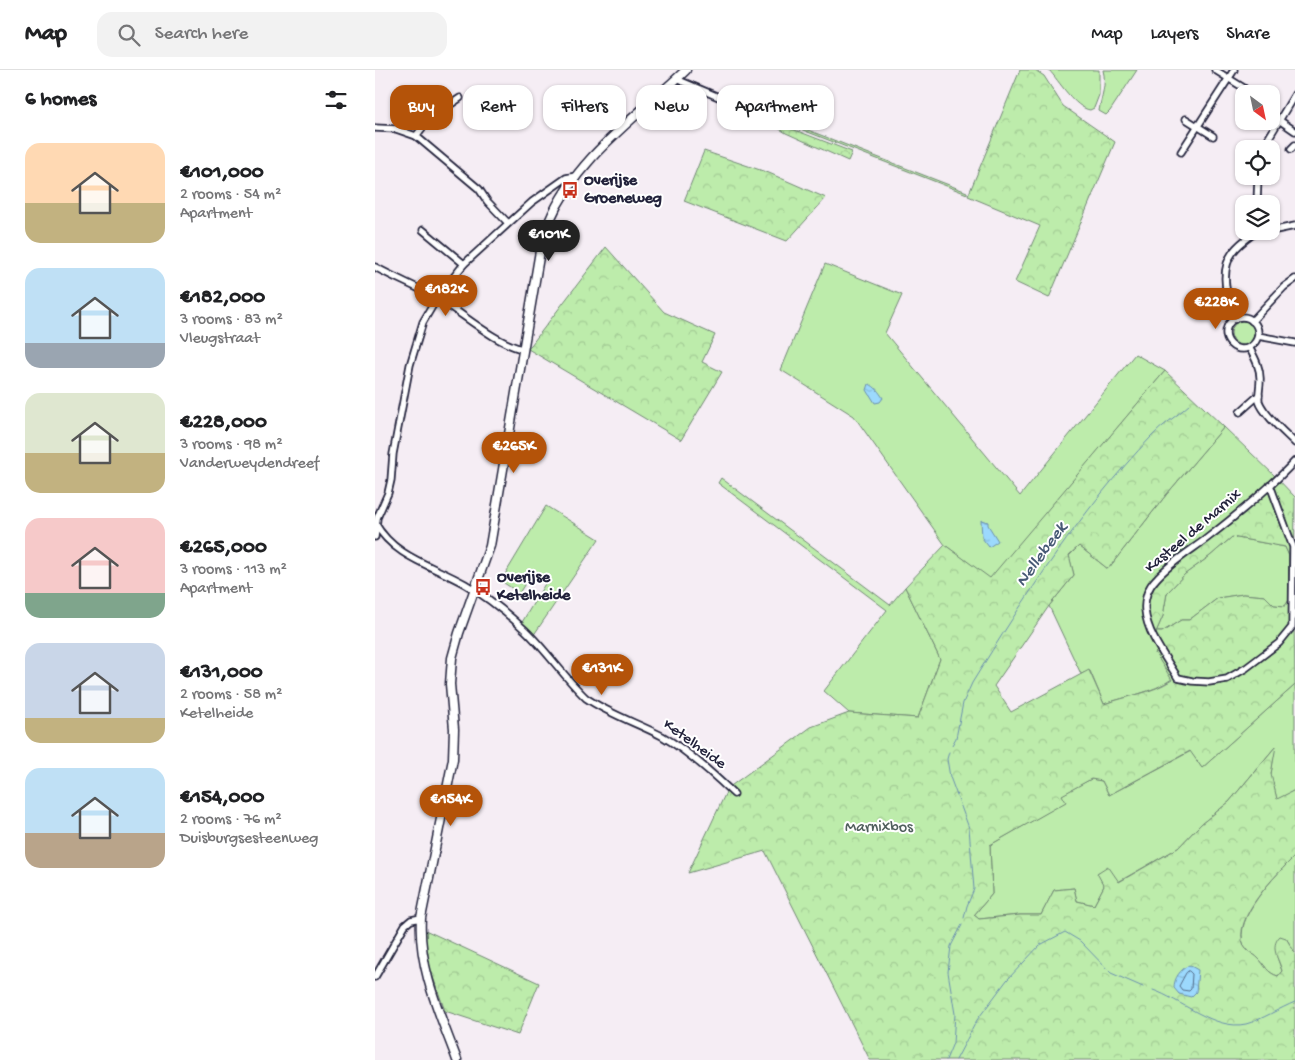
<!DOCTYPE html>
<meta charset="utf-8">
<style>
body{margin:0;font-family:"Gochi Hand",sans-serif;background:#f2f2f2;color:#202124;height:100vh;display:flex;flex-direction:column;font-size:19px;white-space:nowrap}
*{box-sizing:border-box;margin:0}
p{font-size:16px;color:#757577}
.icon{flex:none;width:28px;height:28px;fill:none;stroke:currentColor;stroke-width:2;stroke-linecap:round;stroke-linejoin:round}
.map{position:relative;flex:1;overflow:hidden}
.drawer{display:flex;flex-direction:column;background:#fff;width:375px}
.drawer>*{flex:none}
.guide{position:absolute;left:15px;top:15px;width:475px;height:45px;display:flex;gap:10px}
.needle{width:32px;rotate:147deg}
.controls{position:absolute;left:860px;top:15px;display:grid;gap:10px}
.controls a{display:grid;place-items:center;width:45px;height:45px;border-radius:10px;background:#fff;box-shadow:0 1px 4px #0004;font-size:25px}
.price{position:absolute;translate:-50% -42px;padding:0 11px;border-radius:18px;background:#b45309;color:#fff;font-size:16px;line-height:32px;filter:drop-shadow(0 1px 2px #0008)}
.price::after{content:'';position:absolute;left:50%;top:30px;width:15px;height:11px;margin-left:-8px;background:inherit;clip-path:polygon(0 0,100% 0,50% 100%)}
.price.current{background:#222;color:#fff}
ul{padding:0;list-style:none}
li{display:flex;align-items:center;gap:15px;height:125px;padding:0 25px}
li span{display:grid;place-items:center;flex:none;width:140px;height:100px;border-radius:15px;color:#555}
li>.icon{margin-inline-start:auto}
span .icon{width:60px;height:60px;fill:#fffc;stroke-width:1}
li b{font-size:21px}
h2{display:flex;justify-content:space-between;align-items:center;height:60px;padding:0 25px;font-size:21px}
.pill{padding:0 18px;border-radius:15px;background:#fff;box-shadow:0 1px 4px #0004;font-size:18px;line-height:45px}
.pill.current{background:#b45309;color:#fff}
header{display:flex;align-items:center;gap:30px;box-sizing:border-box;height:70px;padding:0 25px;background:#fff;border-bottom:1px solid #e0e0e0}
header strong{font-size:24px}
nav{display:flex;gap:28px;margin-inline-start:auto;font-size:18px}
.search{width:350px;height:45px;background:#f2f2f2;display:flex;align-items:center;gap:12px;box-sizing:border-box;padding:0 18px;border-radius:15px;color:#757577;font-size:19px}
main{display:flex;flex:1;min-height:0}
.map>svg:first-child{display:block}
</style>
<header>
<strong>Map</strong>
<div class="search"><svg class="icon" aria-label="search" viewBox="0 0 24 24"><circle cx="10" cy="10" r="6"/><path d="M15 15l6 6"/></svg>Search here</div>
<nav><a>Map</a><a>Layers</a><a>Share</a></nav>
</header>
<main>
<section class="drawer">
<h2>6 homes<svg class="icon" aria-label="filters" viewBox="0 0 24 24"><path d="M4 7h16M4 17h16"/><circle cx="9" cy="7" r="2"/><circle cx="15" cy="17" r="2"/></svg></h2>
<ul>
<li><span style="background:linear-gradient(#ffd9b3 60%,#c2b280 0)"><svg class="icon" aria-label="home" viewBox="0 0 24 24"><path d="M3 11l9-7 9 7M6 9v11h12V9"/></svg></span><div><b>€101,000</b><p>2 rooms · 54 m²</p><p>Apartment</p></div></li>
<li><span style="background:linear-gradient(#bfe0f5 75%,#9aa5b1 0)"><svg class="icon" aria-label="home" viewBox="0 0 24 24"><path d="M3 11l9-7 9 7M6 9v11h12V9"/></svg></span><div><b>€182,000</b><p>3 rooms · 83 m²</p><p>Vleugstraat</p></div></li>
<li><span style="background:linear-gradient(#dfe7d0 60%,#c2b280 0)"><svg class="icon" aria-label="home" viewBox="0 0 24 24"><path d="M3 11l9-7 9 7M6 9v11h12V9"/></svg></span><div><b>€228,000</b><p>3 rooms · 98 m²</p><p>Vanderweydendreef</p></div></li>
<li><span style="background:linear-gradient(#f6c9c9 75%,#7fa58c 0)"><svg class="icon" aria-label="home" viewBox="0 0 24 24"><path d="M3 11l9-7 9 7M6 9v11h12V9"/></svg></span><div><b>€265,000</b><p>3 rooms · 113 m²</p><p>Apartment</p></div></li>
<li><span style="background:linear-gradient(#c9d6e8 75%,#c2b280 0)"><svg class="icon" aria-label="home" viewBox="0 0 24 24"><path d="M3 11l9-7 9 7M6 9v11h12V9"/></svg></span><div><b>€131,000</b><p>2 rooms · 58 m²</p><p>Ketelheide</p></div></li>
<li><span style="background:linear-gradient(#bfe0f5 65%,#b9a48a 0)"><svg class="icon" aria-label="home" viewBox="0 0 24 24"><path d="M3 11l9-7 9 7M6 9v11h12V9"/></svg></span><div><b>€154,000</b><p>2 rooms · 76 m²</p><p>Duisburgsesteenweg</p></div></li>
</ul>
</section>
<div class="map">
<svg width="920" height="990" viewBox="0 0 920 990">
<defs>
<pattern id="forest-crowns" width="20" height="18" patternUnits="userSpaceOnUse" patternTransform="scale(1.25)"><rect width="20" height="18" fill="#bdecab"/><path d="M2 6a3 3 0 1 1 6 0M12 15a3 3 0 1 1 6 0" fill="none" stroke="#a2ca94"/></pattern>
<pattern id="water-ripples" width="26" height="14" patternUnits="userSpaceOnUse" patternTransform="scale(1.25)"><rect width="26" height="14" fill="#9cd9fd"/><path d="M2 4q2-2 4 0t4 0M15 11q2-2 4 0t4 0" fill="none" stroke="#86bada"/></pattern>
</defs>
<rect width="100%" height="100%" fill="#f5edf4"/>
<filter id="ink" filterUnits="userSpaceOnUse"><feTurbulence type="fractalNoise" baseFrequency=".02" numOctaves="2"/><feDisplacementMap in="SourceGraphic" scale="10" xChannelSelector="R" yChannelSelector="G"/><feConvolveMatrix kernelMatrix="1 2 1 2 8 2 1 2 1" color-interpolation-filters="sRGB"/></filter>
<g filter="url(#ink)">
<g fill="#bdecab" stroke="#708773">
<path d="M674 0H724V25L719 38 715 40C700 38 684 11 674 0Z"/>
<path d="M728 0H762L735 41 731 45 724 41C726 27 732 14 728 0Z"/>
<path d="M402 48 592 122V124L402 50Z"/>
<path d="M450 194 527 225 510 263 645 426 760 284 790 301 615 509 570 475 479 346 406 300Z"/>
<circle cx="868" cy="263" r="12"/>
<path d="M849 357 900 406 843 458 768 534 786 578 780 583 797 609C777 623 752 626 729 634L715 601 706 604 674 536 699 505 694 486 704 476 733 499 791 425Z"/>
<path d="M346 408 515 535 530 517 565 589 543 648 474 643 449 621 512 540 343 413Z"/>
<path d="M171 436 224 469 158 566 146 554 171 512 157 503 144 523 126 511Z"/>
<path d="M857 467 910 477 914 486V530L910 536 899 535 890 526 868 524 843 528 814 550H806L787 562H781L788 546 792 523 810 504 835 486Z"/>
<path d="M920 615V720L902 730 896 704 900 677 854 732 826 754 803 778 743 812 723 802 729 816 719 835 702 831 699 818 679 820 666 845H645L604 849 599 845 617 824 615 775 690 732 686 725 716 709 727 711 734 725 816 681 827 698Z"/>
<path d="M920 786V883L911 868 902 887 907 901 903 906C892 903 890 895 883 888 879 884 871 881 869 876 857 848 902 804 920 786Z"/>
</g>
<g fill="url(#forest-crowns)" stroke="#708773" fill-rule="evenodd">
<path d="M645 0H660L669 6 688 36 740 72 674 228 640 212 665 156 593 126Z"/>
<path d="M399 52 477 82 473 91 411 63 397 54Z"/>
<path d="M329 81 394 103 451 128 412 171 309 131Z"/>
<path d="M231 177 289 242 340 265 327 292 347 302 306 370 153 279Z"/>
<path d="M790 301 849 357 791 425 733 499 704 476 694 485 699 505 674 536 619 616 636 642 714 600 729 634C752 626 777 623 797 610L780 583 786 578C769 556 764 533 776 509L843 458 900 406 920 427 919 546 920 615 827 698 815 681 734 725 727 711 716 709 687 725 691 732 615 775 617 824 599 845 604 849 645 845H666L679 820 699 818 702 831 719 835 729 816 722 803 733 796 744 812 803 778 826 754 854 732 901 676 896 704 902 729 920 720V786C902 804 856 848 869 876 871 881 879 884 883 888 890 895 892 903 903 906L907 901C904 889 894 877 905 866L911 868 920 883V990H495L390 781 313 803 353 718 436 657 474 643 543 648 565 589 530 517 570 475 615 508ZM857 467 910 477 914 486V530L910 536 899 535 890 526 868 524 843 528 814 550H806L787 562H781L788 546 792 523 810 504 835 486Z"/>
<path d="M48 859 164 913 143 965 70 941 52 890Z"/>
</g>
<g fill="url(#water-ripples)" stroke="#6b90af">
<path d="M494 314C501 317 504 322 508 328L505 332 500 333 492 320Z"/>
<path d="M606 450 613 452V455L623 471 614 477 607 468Z"/>
<path d="M814 895 823 900 821 922 816 927 804 924 799 918C799 908 805 900 814 895Z"/>
</g>
<g fill="none" stroke-linecap="round" stroke-linejoin="round">
<path stroke="#536b89" stroke-width="1" d="M814 901 817 904 816 919 814 921 807 920 804 916 811 903Z"/>
<g stroke="#6b90af" stroke-width="1">
<path d="M577 675 581 668 588 633 597 613C650 527 706 440 776 367 787 355 802 346 814 335"/>
<path d="M574 682 572 689 575 707 594 758 599 819 592 836 589 848"/>
<path d="M778 920C805 929 840 961 871 954 886 950 905 938 920 932"/>
<path d="M571 990 578 973 580 944 573 902 576 876 587 855"/>
<path d="M581 990 602 950 632 910 665 875 690 862 705 871 736 903 768 917"/>
</g>
<g stroke="#22223b" stroke-width="9">
<g id="street">
<path d="M840 0 869 18"/>
<path d="M301 9 398 50"/>
<path d="M811 49 838 66"/>
<path d="M904 50 920 61"/>
<path d="M0 58 21 59 41 66 104 119 112 131 133 153"/>
<path d="M41 66 54 49 85 28"/>
<path d="M887 79 920 24"/>
<path d="M916 79 920 75"/>
<path d="M806 82 859 0"/>
<path d="M882 134 883 106"/>
<path d="M48 160 89 194"/>
<path d="M896 161 920 156"/>
<path d="M878 164 896 161"/>
<path d="M0 197C20 208 42 217 62 228 86 242 121 274 148 279"/>
<circle cx="867" cy="263" r="16"/>
<path d="M860 249C852 230 844 201 858 182 863 175 871 169 878 164V161"/>
<path d="M877 251 909 217 920 209"/>
<path d="M883 266 920 273"/>
<path d="M874 277C880 288 886 299 885 311 885 318 883 324 884 331 888 344 910 363 920 373"/>
<path d="M865 342 884 325"/>
<path d="M895 415 918 477 917 557 904 573 871 598 852 609 834 612 817 611 803 608C791 588 772 564 770 540 769 529 773 517 781 509 795 493 815 481 831 469 862 445 894 419 920 391"/>
<path d="M0 453C20 488 57 495 90 514 111 526 132 543 150 560 172 581 189 607 211 628 234 644 262 653 287 666 313 681 337 703 359 724"/>
<path d="M0 467 2 448 13 423 16 410 18 384 35 295 48 252 62 228 89 194 157 132 191 108 201 106"/>
<path d="M0 907 30 855 36 850 46 848"/>
</g>
</g>
<g stroke="#22223b" stroke-width="11">
<path id="secondary" d="M82 990C65 944 43 898 46 848L78 689 79 659 75 614 77 588 84 563 115 476 165 181C168 172 170 161 174 152 201 88 262 47 311 0"/>
</g>
<use href="#street" stroke="#fff" stroke-width="5.5"/>
<use href="#secondary" stroke="#fff" stroke-width="8"/>
</g>
</g>
<defs>
<g id="bus-bare" transform="scale(1.35)"><path d="M-5-6H5V4H4V6H2V4H-2V6H-4V4H-5ZM-3.5-4V0h7V-4ZM-3.5 1.2v1.5H-2V1.2ZM2 1.2v1.5H3.5V1.2Z" fill="#c8321e" stroke="#fff" stroke-width="2.5" paint-order="stroke"/></g>
</defs>
<g fill-rule="evenodd">
<use href="#bus-bare" x="195" y="120"/>
<use href="#bus-bare" x="108" y="517"/>
</g>
<g text-anchor="middle" dominant-baseline="central" stroke-width="4" stroke-linejoin="round" paint-order="stroke">
<g font-size="16" font-weight="bold" fill="#22223b" stroke="#fff" text-anchor="start">
<text x="209" y="111">Overijse<tspan x="209" dy="18">Groeneweg</tspan></text>
<text x="122" y="508">Overijse<tspan x="122" dy="18">Ketelheide</tspan></text>
</g>
<g font-size="16" fill="#22223b" stroke="#fff">
<text transform="translate(819 462) rotate(-40)">Kasteel de Marnix</text>
<text transform="translate(319 675) rotate(36)">Ketelheide</text>
</g>
<g font-size="16" fill="#505f5d" stroke="#fff">
<text x="504" y="758">Marnixbos</text>
</g>
<g font-size="18" font-style="italic" fill="#475975" stroke="#fff">
<text transform="translate(667 485) rotate(-54)">Nellebeek</text>
</g>
</g>
</svg>
<div class="controls">
<a><svg class="needle" viewBox="-14 -14 28 28"><path d="M0-13l5 13h-10z" fill="#e53935"/><path d="M0 13l5-13h-10z" fill="#757577"/></svg></a>
<a><svg class="icon" aria-label="locate" viewBox="0 0 24 24"><circle cx="12" cy="12" r="6"/><path d="M12 2v4M12 18v4M2 12h4M18 12h4"/></svg></a>
<a><svg class="icon" aria-label="layers" viewBox="0 0 24 24"><path d="M12 4l9 5-9 5-9-5zM3 14l9 5 9-5"/></svg></a>
</div>
<b class="price current" style="left:174px;top:192px">€101K</b>
<b class="price" style="left:71px;top:247px">€182K</b>
<b class="price" style="left:841px;top:260px">€228K</b>
<b class="price" style="left:139px;top:404px">€265K</b>
<b class="price" style="left:227px;top:626px">€131K</b>
<b class="price" style="left:76px;top:757px">€154K</b>
<div class="guide">
<a class="pill current">Buy</a>
<a class="pill">Rent</a>
<a class="pill">Filters</a>
<a class="pill">New</a>
<a class="pill">Apartment</a>
</div>
</div>
</main>
